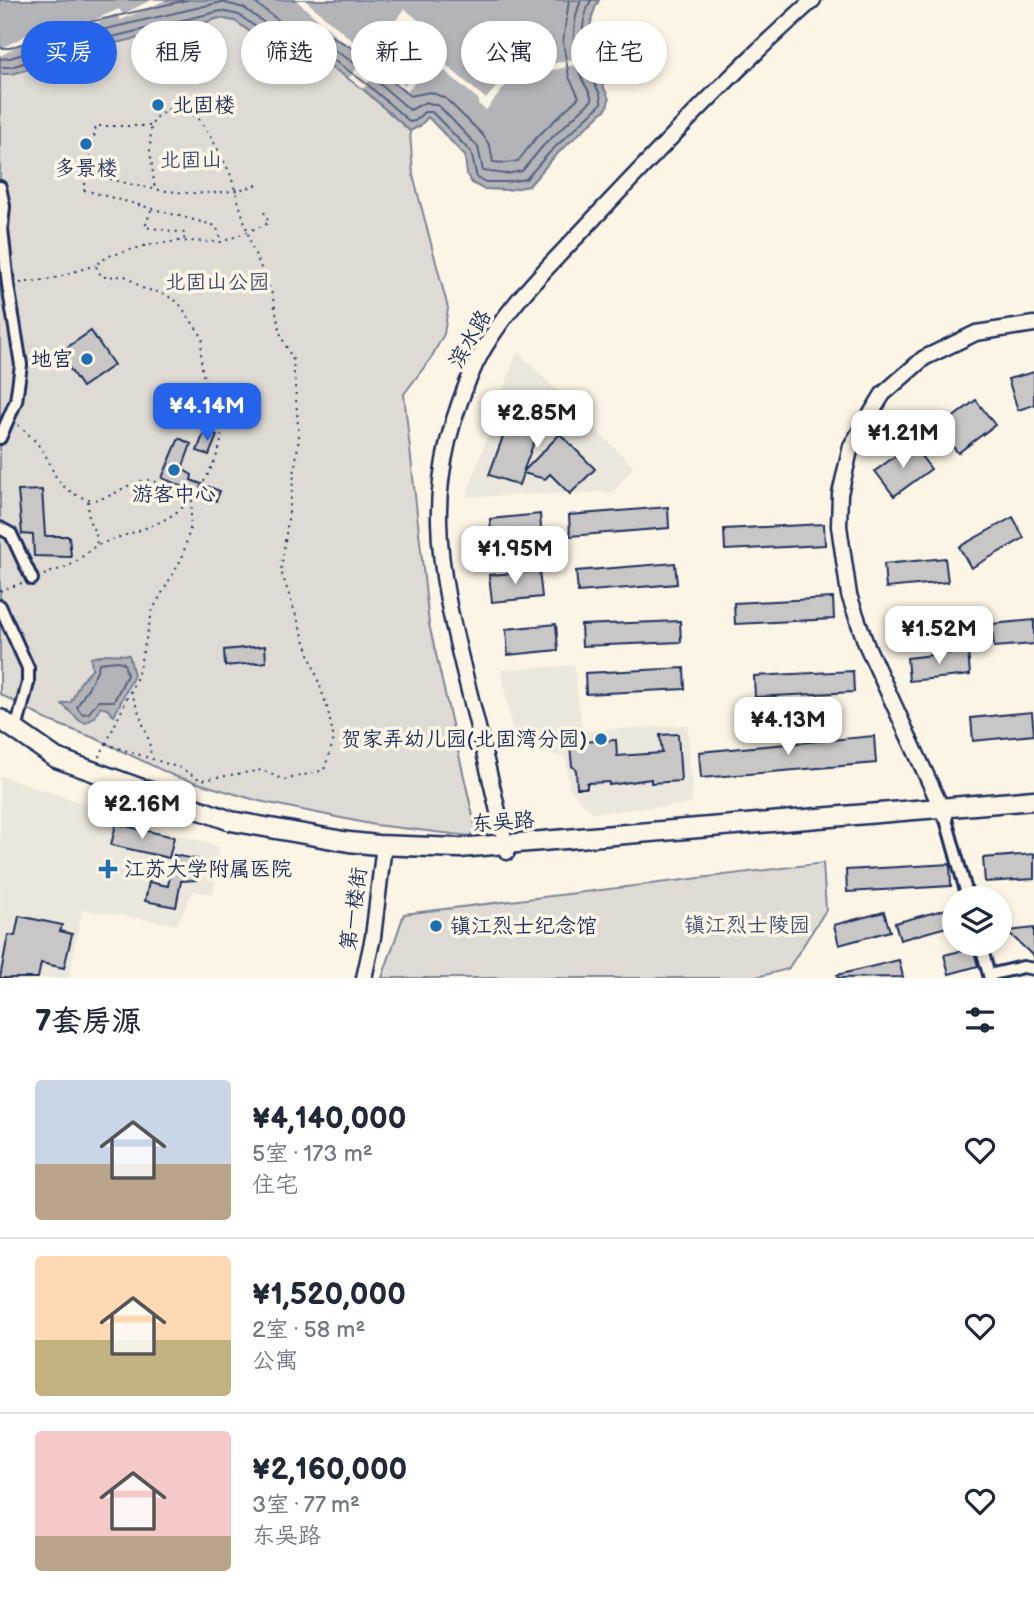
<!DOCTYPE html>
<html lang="zh">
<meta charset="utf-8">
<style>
body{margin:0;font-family:"Balsamiq Sans","LXGW WenKai TC",sans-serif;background:#f6f6f7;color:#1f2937;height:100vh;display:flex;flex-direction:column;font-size:26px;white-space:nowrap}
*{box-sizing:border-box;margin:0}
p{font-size:23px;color:#747a83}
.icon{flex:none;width:38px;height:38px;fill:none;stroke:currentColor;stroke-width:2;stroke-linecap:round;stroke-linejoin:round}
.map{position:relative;height:978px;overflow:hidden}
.panel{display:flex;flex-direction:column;background:#fff;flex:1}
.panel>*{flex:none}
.guide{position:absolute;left:21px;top:21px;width:992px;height:63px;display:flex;gap:14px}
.tools{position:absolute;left:942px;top:886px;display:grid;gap:14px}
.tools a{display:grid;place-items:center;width:70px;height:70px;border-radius:50%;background:#fff;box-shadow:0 4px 10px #0003;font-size:35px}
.price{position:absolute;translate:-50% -60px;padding:0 16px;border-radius:14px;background:#fff;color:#222;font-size:23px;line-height:46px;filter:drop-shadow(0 2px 4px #0008)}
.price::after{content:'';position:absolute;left:50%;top:42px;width:21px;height:16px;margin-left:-10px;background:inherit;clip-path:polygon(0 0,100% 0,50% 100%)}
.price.selected{background:#2563eb;color:#fff}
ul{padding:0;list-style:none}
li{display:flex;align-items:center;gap:21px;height:175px;padding:0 35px}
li+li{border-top:2px solid #e0e1e3}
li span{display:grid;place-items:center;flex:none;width:196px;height:140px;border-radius:7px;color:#555}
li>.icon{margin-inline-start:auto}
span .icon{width:84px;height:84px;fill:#fffc;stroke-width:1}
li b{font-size:30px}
h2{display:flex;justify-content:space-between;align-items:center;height:84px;padding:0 35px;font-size:30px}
.tag{padding:0 24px;border-radius:32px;background:#fff;box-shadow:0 4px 10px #0003;font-size:24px;line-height:63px}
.tag.selected{background:#2563eb;color:#fff}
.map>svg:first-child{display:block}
</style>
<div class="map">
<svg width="1034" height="978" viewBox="0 0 1034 978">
<rect width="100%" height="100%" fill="#fcf5e5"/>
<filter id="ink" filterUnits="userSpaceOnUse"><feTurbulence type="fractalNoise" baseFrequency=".0143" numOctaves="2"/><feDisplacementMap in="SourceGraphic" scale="14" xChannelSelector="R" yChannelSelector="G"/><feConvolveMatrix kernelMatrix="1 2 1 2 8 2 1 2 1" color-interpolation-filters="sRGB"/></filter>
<g filter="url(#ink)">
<g fill="#ece7dc">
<path d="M517 351 634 467 613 492 466 497Z"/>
<path d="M574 665 582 731 688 725 692 804 594 813 583 804 570 788 565 757 515 747 501 670Z"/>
<path d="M0 776 219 847 213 894 193 891 177 925 82 909 69 978H0Z"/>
</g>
<g fill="#dfdbd4" stroke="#7d8599" stroke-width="2">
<path d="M219 18 236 21 278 52 320 59 363 89 410 131 413 175 448 308 444 334 431 358 404 394 429 624 476 829 470 836 375 825 259 801 174 776 97 739 47 720 0 694V74H12L96 47 187 28Z"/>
<path d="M823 863 826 910 788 969 753 978H382L404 914Z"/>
</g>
<g fill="#b2b4b8" stroke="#767f94" stroke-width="2">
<path d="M0 0H599C588 18 587 48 594 68 598 78 605 88 609 99L607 108 554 157 529 186 508 190 483 189 472 183 467 175 465 156 428 117 420 126 410 131 363 89 320 59 278 52 235 21 219 18 187 28 96 47 12 74H0Z"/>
<path d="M106 654 129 655 134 675 114 716 107 709 100 707 95 717 86 723 80 721 62 704 71 702 80 683 92 669 91 658Z"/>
</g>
<g fill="#fcf5e5">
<path d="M151 0H166L121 20 116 14 87 28 96 47 62 58 43 33 0 56V49L44 26 62 52 88 44 80 26 119 9 123 14Z"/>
<path d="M296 0H305L368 54 405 9 418 20 383 64 405 85 434 51 441 56 440 60 486 99 507 74 591 55 592 61 510 80 486 110 478 104 479 100 433 61 406 93 379 70 363 89 349 78 363 60Z"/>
</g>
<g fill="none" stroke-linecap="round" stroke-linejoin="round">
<g stroke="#576482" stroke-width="2">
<path d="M251 0 288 27 327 34 349 46 410 96 430 92 445 98 482 134 490 146 493 162 506 163 518 161 536 138 579 97 569 77 563 42 569 0"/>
<path d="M0 48H9L90 22 187 0"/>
<path d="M0 59 10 58 93 32 222 2 244 8 284 37 328 46 359 66 410 110 426 102 439 106 478 147 483 171 506 174 522 171 543 146 592 100C590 90 583 84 580 74 571 52 572 22 581 0"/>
<path d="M0 67H11L95 41 221 11 239 15 281 45 324 53 367 84 410 122 415 121 424 112H432L471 152 477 178 486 182H507L526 179 550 152 601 104C602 91 593 84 588 73 580 53 580 19 591 0"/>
<path d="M118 661 124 663 127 675 114 701H98L89 713 82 714 77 707C83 696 99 672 99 663Z"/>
</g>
</g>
<g fill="#c8c7c6" stroke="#1b2f5e" stroke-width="2">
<path d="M91 331 114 365 82 387 59 353Z"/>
<path d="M1034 372V405L1018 410 1008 379Z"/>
<path d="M519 393 548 403 523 472 560 434 595 469 570 494 550 474 545 479 523 473 519 485 489 475Z"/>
<path d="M976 400 995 425 958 453 939 428Z"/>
<path d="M205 430 217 435 209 455 197 451Z"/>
<path d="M179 438 191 444 182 469 192 475 191 480 220 491 216 501 162 478Z"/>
<path d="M912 444 931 469 894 496 875 471Z"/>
<path d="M42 490 45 536H69L71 557 34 556 33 535 22 534 18 491Z"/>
<path d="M668 507 669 528 570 536 569 515Z"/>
<path d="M540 514 542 541 492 546 490 519Z"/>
<path d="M1013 517 1024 538 971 568 959 547Z"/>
<path d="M824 524 825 545 725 550 724 529Z"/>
<path d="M945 558 948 582 886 588 884 564Z"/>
<path d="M675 563 677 584 578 592 576 571Z"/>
<path d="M539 571 542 597 492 602 489 575Z"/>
<path d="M833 598 834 619 735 624 734 603Z"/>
<path d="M1034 620V644L994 647 992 624Z"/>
<path d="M680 621 681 642 582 646 581 625Z"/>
<path d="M556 624 558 650 508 655 506 629Z"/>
<path d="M265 646 266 662 225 666 224 650Z"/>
<path d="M968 651 970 675 909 681 907 658Z"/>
<path d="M684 668 685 689 586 694 585 673Z"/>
<path d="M853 671 854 692 755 697 754 676Z"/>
<path d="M1032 712 1034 735 973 741 971 718Z"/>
<path d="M678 734 681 781 651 783V779L609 785V782L587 783V788H577L576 770 572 766 570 746H580L579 742 616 740 617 756 662 753 660 735Z"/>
<path d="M874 736 876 763 701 778 699 752Z"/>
<path d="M116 824 174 837 169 858 111 845Z"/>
<path d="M1034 854V879L985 882 983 858Z"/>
<path d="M174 855 200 860 196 880 181 881 176 907 145 901 149 882 168 886Z"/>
<path d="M950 864 951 886 847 892 846 870Z"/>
<path d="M954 907V925L900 940 895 923Z"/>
<path d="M884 912 890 931 839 945 834 925Z"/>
<path d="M19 916 62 925 60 931 72 934 64 968 41 963 38 978H0L8 935 15 936Z"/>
<path d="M1034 928V957L1007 931Z"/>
<path d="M973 948 978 966 949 974 944 955Z"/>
<path d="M899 960 903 977 838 978 837 975Z"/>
</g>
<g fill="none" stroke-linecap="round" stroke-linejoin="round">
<g stroke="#1b2f5e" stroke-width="16">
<g id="minor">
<path d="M0 187 4 206 2 228 8 285 21 365 16 401 0 438"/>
<path d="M0 528 11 534 32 579"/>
<path d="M0 606 28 668V683L16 730"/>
<path d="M945 816 968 898"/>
<path d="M980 943 990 978"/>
<path d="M989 975 1023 967 1034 969"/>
</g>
</g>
<g stroke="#1b2f5e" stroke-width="19">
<g id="tertiary">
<path d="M945 816 866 644 849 595 839 526 840 494 851 446 883 394 924 358 976 333 1034 324"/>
<path d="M507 852C495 796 481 739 467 683 454 630 440 576 439 521 438 467 453 412 476 363 504 307 554 262 596 216 667 141 736 68 813 0"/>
<path d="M364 978 373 937 384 845"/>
</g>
</g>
<g stroke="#1b2f5e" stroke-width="23">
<path id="primary" d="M0 719 56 758 231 821 349 842 378 845 459 848 1034 800"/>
</g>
<g stroke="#1b2f5e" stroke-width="2" stroke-dasharray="2 5" stroke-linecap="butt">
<path d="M150 126H96L84 190 216 226 222 241"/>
<path d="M90 173C144 190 203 202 257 185"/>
<path d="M151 210 145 227 185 233 184 240"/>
<path d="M20 283 52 279 95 265"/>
<path d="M18 425C29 434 40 445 47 458 53 470 55 480 67 489 106 519 124 474 153 481 166 484 180 495 192 501L190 529 182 558 153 609 137 677 106 744"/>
<path d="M88 501 89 520 96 535 97 545"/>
<path d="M44 575C53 571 65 568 74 563 83 557 90 548 100 544 151 525 186 522 211 468 216 458 223 443 221 432 214 399 195 374 203 338L178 302 162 293 144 289 125 276 102 277 95 265 109 256 148 245 178 241 222 242 269 223 264 212"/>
<path d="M0 591 22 583"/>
<path d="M131 691 149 741 151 756"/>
<path d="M99 757 106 744 180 768 201 780 262 770 284 780 324 770 334 739 327 707 281 571 299 438 293 360 281 336 272 294 252 247 230 173 210 135 198 118 182 108 169 109 156 117 151 126 150 150 155 190"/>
</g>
<use href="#minor" stroke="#fcf5e5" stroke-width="10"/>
<use href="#tertiary" stroke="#fcf5e5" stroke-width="14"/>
<use href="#primary" stroke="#fcf5e5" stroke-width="18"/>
</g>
</g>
<g fill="#1f6fb2" stroke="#fcf5e5" stroke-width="2.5">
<circle cx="158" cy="105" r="7"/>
<circle cx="86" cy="144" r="7"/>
<circle cx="87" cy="359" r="7"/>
<circle cx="174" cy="470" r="7"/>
<circle cx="601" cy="739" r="7"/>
<path d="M104.5 858.5h7v7h7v7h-7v7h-7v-7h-7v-7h7z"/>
<circle cx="436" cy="926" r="7"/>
</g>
<g text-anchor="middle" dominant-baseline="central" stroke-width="7" stroke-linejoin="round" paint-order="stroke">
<g font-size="21" fill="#1b2f5e" stroke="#fcf5e5" text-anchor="start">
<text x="172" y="105">北固楼</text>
<text x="86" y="168" text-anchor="middle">多景楼</text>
<text x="73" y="359" text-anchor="end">地宫</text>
<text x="174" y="494" text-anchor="middle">游客中心</text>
<text x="587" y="739" text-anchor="end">贺家弄幼儿园(北固湾分园)</text>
<text x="124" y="869">江苏大学附属医院</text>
<text x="450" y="926">镇江烈士纪念馆</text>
</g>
<g font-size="21" fill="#425176" stroke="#fcf5e5">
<text x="191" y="160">北固山</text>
<text x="217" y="282">北固山公园</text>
<text x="747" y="925">镇江烈士陵园</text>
</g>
<g font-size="21" fill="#1b2f5e" stroke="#fcf5e5">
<text transform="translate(470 339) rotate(-60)">滨水路</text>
<text transform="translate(503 822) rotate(-4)">东吴路</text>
<text transform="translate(354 909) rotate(-82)">第一楼街</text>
</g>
</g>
</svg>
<div class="tools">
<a><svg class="icon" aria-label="layers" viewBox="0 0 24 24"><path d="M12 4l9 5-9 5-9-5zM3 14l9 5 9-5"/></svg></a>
</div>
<b class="price selected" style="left:207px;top:443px">¥4.14M</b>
<b class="price" style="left:537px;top:450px">¥2.85M</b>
<b class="price" style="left:903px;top:470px">¥1.21M</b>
<b class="price" style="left:515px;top:586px">¥1.95M</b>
<b class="price" style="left:939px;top:666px">¥1.52M</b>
<b class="price" style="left:788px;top:757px">¥4.13M</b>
<b class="price" style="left:142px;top:841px">¥2.16M</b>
<div class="guide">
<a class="tag selected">买房</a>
<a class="tag">租房</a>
<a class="tag">筛选</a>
<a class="tag">新上</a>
<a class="tag">公寓</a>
<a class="tag">住宅</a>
</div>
</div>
<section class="panel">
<h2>7套房源<svg class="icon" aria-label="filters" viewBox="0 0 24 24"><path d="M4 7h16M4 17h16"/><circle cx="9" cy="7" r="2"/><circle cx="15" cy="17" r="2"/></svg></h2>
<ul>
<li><span style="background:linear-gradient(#c9d6e8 60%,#b9a48a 0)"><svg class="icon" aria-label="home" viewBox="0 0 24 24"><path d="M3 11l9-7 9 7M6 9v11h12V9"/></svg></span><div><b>¥4,140,000</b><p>5室 · 173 m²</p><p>住宅</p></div><svg class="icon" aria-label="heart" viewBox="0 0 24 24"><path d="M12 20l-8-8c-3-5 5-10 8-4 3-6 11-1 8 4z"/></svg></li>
<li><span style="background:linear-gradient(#ffd9b3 60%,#c2b280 0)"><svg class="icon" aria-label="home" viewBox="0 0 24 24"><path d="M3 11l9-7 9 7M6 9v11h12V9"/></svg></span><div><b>¥1,520,000</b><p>2室 · 58 m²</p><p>公寓</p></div><svg class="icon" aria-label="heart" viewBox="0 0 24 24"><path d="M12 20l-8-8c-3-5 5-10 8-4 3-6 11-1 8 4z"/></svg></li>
<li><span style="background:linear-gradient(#f6c9c9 75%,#b9a48a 0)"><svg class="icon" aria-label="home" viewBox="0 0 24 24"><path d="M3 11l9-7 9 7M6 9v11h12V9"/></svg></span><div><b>¥2,160,000</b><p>3室 · 77 m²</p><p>东吴路</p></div><svg class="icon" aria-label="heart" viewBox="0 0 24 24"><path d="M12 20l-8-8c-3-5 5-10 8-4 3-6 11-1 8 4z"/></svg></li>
</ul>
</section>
